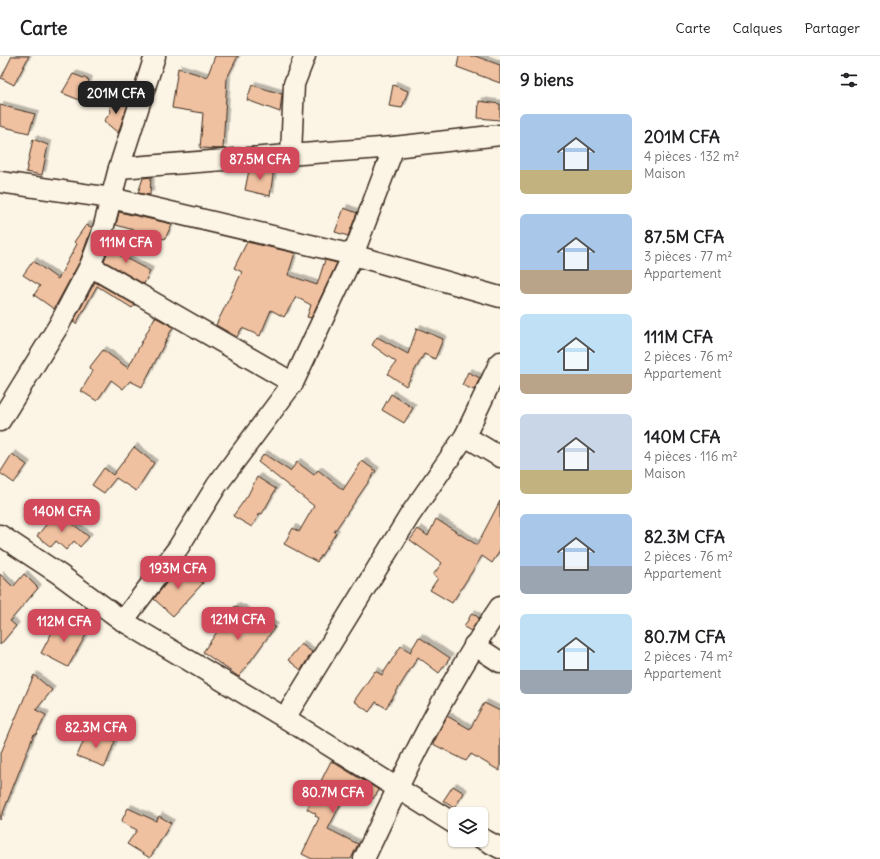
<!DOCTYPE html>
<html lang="fr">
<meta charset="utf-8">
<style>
body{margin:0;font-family:Delius,sans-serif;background:#f6f6f6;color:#202124;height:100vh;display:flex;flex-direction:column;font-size:15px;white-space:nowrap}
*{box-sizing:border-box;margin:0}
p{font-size:13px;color:#757577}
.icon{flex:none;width:22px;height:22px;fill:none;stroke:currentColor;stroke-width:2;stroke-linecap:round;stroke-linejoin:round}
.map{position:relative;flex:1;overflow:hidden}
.drawer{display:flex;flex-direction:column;background:#fff;width:380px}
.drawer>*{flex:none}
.tools{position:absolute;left:448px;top:751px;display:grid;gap:8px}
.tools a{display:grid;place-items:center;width:40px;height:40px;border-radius:6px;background:#fff;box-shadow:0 1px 3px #0004;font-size:20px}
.price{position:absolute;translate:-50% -34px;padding:0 9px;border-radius:8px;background:#d1495b;color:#fff;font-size:13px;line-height:26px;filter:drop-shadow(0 1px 2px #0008)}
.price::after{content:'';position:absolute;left:50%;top:24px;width:12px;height:9px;margin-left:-6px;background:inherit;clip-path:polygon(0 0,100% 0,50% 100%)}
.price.current{background:#222;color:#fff}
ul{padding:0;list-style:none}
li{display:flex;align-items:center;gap:12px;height:100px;padding:0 20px}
li span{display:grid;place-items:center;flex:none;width:112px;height:80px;border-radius:6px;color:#555}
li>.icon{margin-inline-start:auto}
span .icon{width:48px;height:48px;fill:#fffc;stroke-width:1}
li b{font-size:17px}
h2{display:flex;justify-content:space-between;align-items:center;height:48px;padding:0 20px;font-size:17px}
header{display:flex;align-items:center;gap:24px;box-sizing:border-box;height:56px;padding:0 20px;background:#fff;border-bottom:1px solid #e0e0e0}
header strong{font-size:19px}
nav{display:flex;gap:22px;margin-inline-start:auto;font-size:14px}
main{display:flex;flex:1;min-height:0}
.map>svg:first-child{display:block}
</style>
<header>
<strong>Carte</strong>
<nav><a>Carte</a><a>Calques</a><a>Partager</a></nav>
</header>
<main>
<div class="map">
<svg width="500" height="803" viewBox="0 0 500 803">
<defs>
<filter id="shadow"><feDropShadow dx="3.5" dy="-3.5" stdDeviation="0" flood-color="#0004"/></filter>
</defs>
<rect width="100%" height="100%" fill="#fcf5e5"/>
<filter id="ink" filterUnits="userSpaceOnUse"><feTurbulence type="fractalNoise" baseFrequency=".025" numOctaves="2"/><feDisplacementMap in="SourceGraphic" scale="8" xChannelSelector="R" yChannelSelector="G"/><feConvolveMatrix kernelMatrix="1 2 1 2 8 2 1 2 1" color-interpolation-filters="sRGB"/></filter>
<g filter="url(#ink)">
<g fill="#f0c1a0" stroke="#3b2a1e" filter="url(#shadow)">
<path d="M12 0H29L14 29 1 22Z"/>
<path d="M215 0H238L227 22 223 93 200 92 203 57 172 52 178 12 207 21Z"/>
<path d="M459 0H475L500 9V27L457 11Z"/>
<path d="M73 18 89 24 82 45 62 37Z"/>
<path d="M252 29 282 38 280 56 247 44Z"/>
<path d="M393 29 408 35 402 52 389 50Z"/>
<path d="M112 43 128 48 118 77 104 65 111 56 110 51Z"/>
<path d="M479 45 500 48V64L478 62Z"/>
<path d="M0 49 35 58 29 77 0 70Z"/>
<path d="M33 83 48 89 42 119 26 116Z"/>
<path d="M274 112 270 140 245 134 249 114Z"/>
<path d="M151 121 150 139 138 137 143 122Z"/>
<path d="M344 152 357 157 348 180 335 176Z"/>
<path d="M119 156 172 168 165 183 116 169Z"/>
<path d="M86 169 92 171 80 205 54 253 34 239 40 230 23 219 33 205 58 223 77 188 74 186Z"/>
<path d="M114 178 117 179 112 195 150 215 144 228 104 205Z"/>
<path d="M247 186 295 197 288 219 317 229 325 204 337 207 311 262 307 261 311 249 296 241 284 261 271 254 260 280 242 272 237 281 216 269 242 216 234 212Z"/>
<path d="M95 226 135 249 132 252 97 230 76 268 73 266Z"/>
<path d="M155 261 173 271 142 331 130 325 123 333 111 324 97 345 81 335 93 315 89 312 103 294 128 312Z"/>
<path d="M417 272 443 283 435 303 424 298 406 330 388 318 396 306 372 289 377 281 408 298Z"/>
<path d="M468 316 480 322 474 334 462 329Z"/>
<path d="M391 338 413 352 404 367 382 354Z"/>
<path d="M134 391 154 407 136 435 116 422 104 437 92 429 104 412 113 419Z"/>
<path d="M12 398 27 409 14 427 0 417Z"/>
<path d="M264 398 290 415 297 406 314 419 318 414 343 434 362 405 376 415 334 476 336 477 317 506 284 488 293 472 299 476 314 450 258 406Z"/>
<path d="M257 421 276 433 262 458 260 457 252 471 233 460 248 439Z"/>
<path d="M500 445V495L492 507 482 500 452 547 430 534 438 522 433 519 442 507 410 484 418 473 428 480 436 463 477 489Z"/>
<path d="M57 455 89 481 80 491 74 485 66 494 56 485 51 491 37 480Z"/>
<path d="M180 509 203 527 173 560 154 543Z"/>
<path d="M0 518 13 531 24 518 38 532 10 565 16 570 0 589Z"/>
<path d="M235 550 240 553 241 552 262 566 265 563 275 571 239 621 203 596Z"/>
<path d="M472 557 479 562 471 575 464 571Z"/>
<path d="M59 563 87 577 68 611 41 597Z"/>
<path d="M419 581 450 602 439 617 418 601 386 652 376 646 369 656 354 645 375 615 382 619 401 590 412 597 410 596Z"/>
<path d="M301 588 312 596 301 614 288 604Z"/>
<path d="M34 619 52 634 36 654 46 659 36 679 34 678 0 764V699Z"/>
<path d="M484 647 500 655V715L471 698 466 705 433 688 447 660 470 673Z"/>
<path d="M88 675 115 685 105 711 77 700Z"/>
<path d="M331 705 379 734 373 743 350 729 328 773 358 788 351 803H312L302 798 319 762 315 760 316 758 307 753Z"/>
<path d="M453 730 464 737 454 752 443 745Z"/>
<path d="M128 752 156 765 159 760 171 767 150 802 127 788 137 774 121 766Z"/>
</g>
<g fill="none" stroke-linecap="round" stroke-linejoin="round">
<g stroke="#3b2a1e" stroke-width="23">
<g id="minor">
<path d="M291 99 294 28 305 0"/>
<path d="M119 112 394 91 500 79"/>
<path d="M0 126 111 142 353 199 500 241"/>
<path d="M90 210 293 327"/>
<path d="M0 365 59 269 90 210 101 181 119 112 155 0"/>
<path d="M465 380 500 401"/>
<path d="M0 479 59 518 123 565 285 662 455 768"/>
<path d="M123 565 178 492 217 429 293 327 353 199 394 91"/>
<path d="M474 589 500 606"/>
<path d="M285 662 410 459 465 380 500 306"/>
<path d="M481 782 500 792"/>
<path d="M364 803C404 717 446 630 500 551"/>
</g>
</g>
<use href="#minor" stroke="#fcf5e5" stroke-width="20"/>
</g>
</g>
</svg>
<div class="tools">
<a><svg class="icon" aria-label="layers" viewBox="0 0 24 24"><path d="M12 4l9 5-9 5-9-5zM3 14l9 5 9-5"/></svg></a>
</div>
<b class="price current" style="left:116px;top:59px">201M CFA</b>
<b class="price" style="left:260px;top:125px">87.5M CFA</b>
<b class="price" style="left:126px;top:208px">111M CFA</b>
<b class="price" style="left:62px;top:477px">140M CFA</b>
<b class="price" style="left:178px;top:534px">193M CFA</b>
<b class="price" style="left:238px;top:585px">121M CFA</b>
<b class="price" style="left:64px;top:587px">112M CFA</b>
<b class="price" style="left:96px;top:693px">82.3M CFA</b>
<b class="price" style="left:333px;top:758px">80.7M CFA</b>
</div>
<section class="drawer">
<h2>9 biens<svg class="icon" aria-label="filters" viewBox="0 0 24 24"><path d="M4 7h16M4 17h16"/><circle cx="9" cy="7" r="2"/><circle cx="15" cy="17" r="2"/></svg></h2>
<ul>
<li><span style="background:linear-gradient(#a9c7e8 70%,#c2b280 0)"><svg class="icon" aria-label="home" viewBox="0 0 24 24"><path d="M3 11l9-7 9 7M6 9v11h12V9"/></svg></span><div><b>201M CFA</b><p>4 pièces · 132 m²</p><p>Maison</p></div></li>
<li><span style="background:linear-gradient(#a9c7e8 70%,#b9a48a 0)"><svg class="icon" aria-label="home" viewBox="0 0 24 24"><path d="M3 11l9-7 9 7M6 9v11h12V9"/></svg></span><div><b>87.5M CFA</b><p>3 pièces · 77 m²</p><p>Appartement</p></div></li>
<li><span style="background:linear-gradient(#bfe0f5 75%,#b9a48a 0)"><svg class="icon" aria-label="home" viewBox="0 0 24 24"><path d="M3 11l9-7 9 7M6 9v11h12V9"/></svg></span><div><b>111M CFA</b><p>2 pièces · 76 m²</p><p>Appartement</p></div></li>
<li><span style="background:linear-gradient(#c9d6e8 70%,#c2b280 0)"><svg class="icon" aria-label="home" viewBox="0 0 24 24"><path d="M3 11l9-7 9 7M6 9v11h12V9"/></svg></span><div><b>140M CFA</b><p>4 pièces · 116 m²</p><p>Maison</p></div></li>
<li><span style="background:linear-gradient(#a9c7e8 65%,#9aa5b1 0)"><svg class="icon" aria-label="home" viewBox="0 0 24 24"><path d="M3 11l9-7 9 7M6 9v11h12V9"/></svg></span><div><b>82.3M CFA</b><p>2 pièces · 76 m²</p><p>Appartement</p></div></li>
<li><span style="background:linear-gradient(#bfe0f5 70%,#9aa5b1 0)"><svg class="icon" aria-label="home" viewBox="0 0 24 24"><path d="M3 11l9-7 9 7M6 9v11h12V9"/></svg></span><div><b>80.7M CFA</b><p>2 pièces · 74 m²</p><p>Appartement</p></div></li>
</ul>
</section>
</main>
